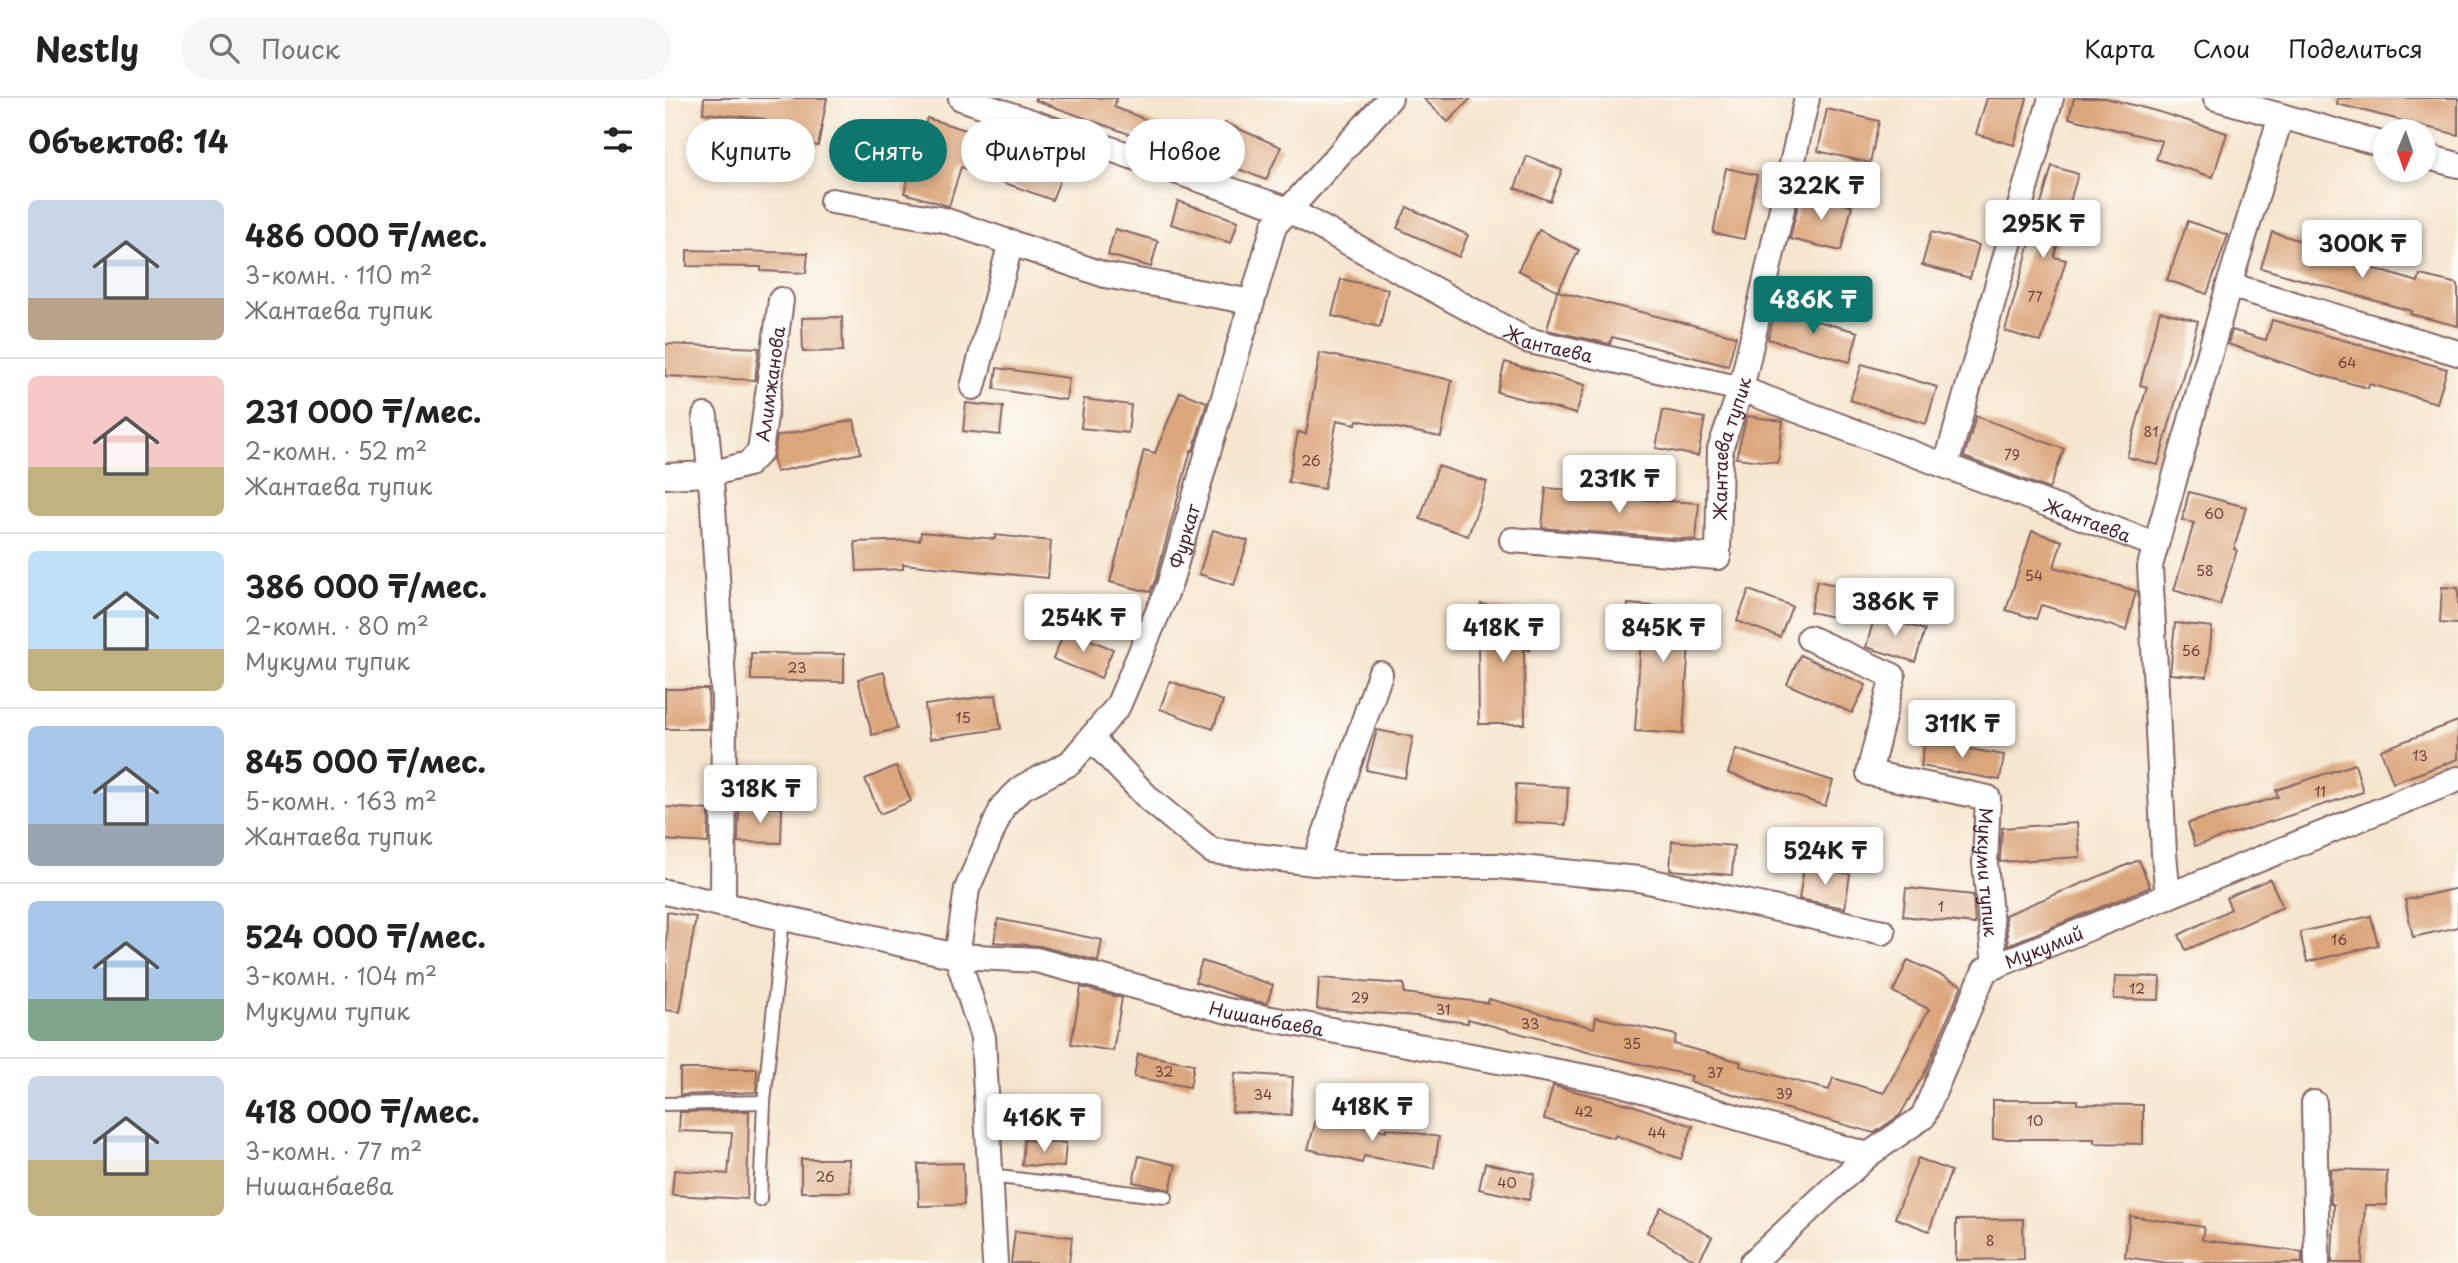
<!DOCTYPE html>
<html lang="ru">
<meta charset="utf-8">
<style>
body{margin:0;font-family:"Playpen Sans",sans-serif;background:#f6f6f6;color:#222;height:100vh;display:flex;flex-direction:column;font-size:26px;white-space:nowrap}
*{box-sizing:border-box;margin:0}
p{font-size:23px;color:#767676}
.icon{flex:none;width:38px;height:38px;fill:none;stroke:currentColor;stroke-width:2;stroke-linecap:round;stroke-linejoin:round}
.map{position:relative;flex:1;overflow:hidden}
.drawer{display:flex;flex-direction:column;background:#fff;width:665px}
.drawer>*{flex:none}
.banner{position:absolute;left:21px;top:21px;width:665px;height:63px;display:flex;gap:14px}
.needle{width:46px;rotate:182deg}
.tools{position:absolute;left:1708px;top:21px;display:grid;gap:14px}
.tools a{display:grid;place-items:center;width:63px;height:63px;border-radius:50%;background:#fff;box-shadow:0 4px 10px #0003;font-size:35px}
.price{position:absolute;translate:-50% -60px;padding:0 16px;border-radius:7px;background:#fff;color:#222;font-size:23px;line-height:46px;filter:drop-shadow(0 2px 4px #0008)}
.price::after{content:'';position:absolute;left:50%;top:42px;width:21px;height:16px;margin-left:-10px;background:inherit;clip-path:polygon(0 0,100% 0,50% 100%)}
.price.on{background:#0f766e;color:#fff}
ul{padding:0;list-style:none}
li{display:flex;align-items:center;gap:21px;height:175px;padding:0 28px}
li+li{border-top:2px solid #e0e0e0}
li span{display:grid;place-items:center;flex:none;width:196px;height:140px;border-radius:10px;color:#555}
li>.icon{margin-inline-start:auto}
span .icon{width:84px;height:84px;fill:#fffc;stroke-width:1}
li b{font-size:30px}
h2{display:flex;justify-content:space-between;align-items:center;height:84px;padding:0 28px;font-size:30px}
.tag{padding:0 24px;border-radius:32px;background:#fff;box-shadow:0 4px 10px #0003;font-size:24px;line-height:63px}
.tag.on{background:#0f766e;color:#fff}
header{display:flex;align-items:center;gap:42px;box-sizing:border-box;height:98px;padding:0 35px;background:#fff;border-bottom:2px solid #e0e0e0}
header strong{font-size:33px}
nav{display:flex;gap:38px;margin-inline-start:auto;font-size:24px}
.search{width:490px;height:63px;background:#f6f6f6;display:flex;align-items:center;gap:18px;box-sizing:border-box;padding:0 24px;border-radius:38px;color:#767676;font-size:26px}
main{display:flex;flex:1;min-height:0}
.map>svg:first-child{display:block}
</style>
<header>
<strong>Nestly</strong>
<div class="search"><svg class="icon" aria-label="search" viewBox="0 0 24 24"><circle cx="10" cy="10" r="6"/><path d="M15 15l6 6"/></svg>Поиск</div>
<nav><a>Карта</a><a>Слои</a><a>Поделиться</a></nav>
</header>
<main>
<section class="drawer">
<h2>Объектов: 14<svg class="icon" aria-label="filters" viewBox="0 0 24 24"><path d="M4 7h16M4 17h16"/><circle cx="9" cy="7" r="2"/><circle cx="15" cy="17" r="2"/></svg></h2>
<ul>
<li><span style="background:linear-gradient(#c9d6e8 70%,#b9a48a 0)"><svg class="icon" aria-label="home" viewBox="0 0 24 24"><path d="M3 11l9-7 9 7M6 9v11h12V9"/></svg></span><div><b>486 000 ₸/мес.</b><p>3-комн. · 110 m²</p><p>Жантаева тупик</p></div></li>
<li><span style="background:linear-gradient(#f6c9c9 65%,#c2b280 0)"><svg class="icon" aria-label="home" viewBox="0 0 24 24"><path d="M3 11l9-7 9 7M6 9v11h12V9"/></svg></span><div><b>231 000 ₸/мес.</b><p>2-комн. · 52 m²</p><p>Жантаева тупик</p></div></li>
<li><span style="background:linear-gradient(#bfe0f5 70%,#c2b280 0)"><svg class="icon" aria-label="home" viewBox="0 0 24 24"><path d="M3 11l9-7 9 7M6 9v11h12V9"/></svg></span><div><b>386 000 ₸/мес.</b><p>2-комн. · 80 m²</p><p>Мукуми тупик</p></div></li>
<li><span style="background:linear-gradient(#a9c7e8 70%,#9aa5b1 0)"><svg class="icon" aria-label="home" viewBox="0 0 24 24"><path d="M3 11l9-7 9 7M6 9v11h12V9"/></svg></span><div><b>845 000 ₸/мес.</b><p>5-комн. · 163 m²</p><p>Жантаева тупик</p></div></li>
<li><span style="background:linear-gradient(#a9c7e8 70%,#7fa58c 0)"><svg class="icon" aria-label="home" viewBox="0 0 24 24"><path d="M3 11l9-7 9 7M6 9v11h12V9"/></svg></span><div><b>524 000 ₸/мес.</b><p>3-комн. · 104 m²</p><p>Мукуми тупик</p></div></li>
<li><span style="background:linear-gradient(#c9d6e8 60%,#c2b280 0)"><svg class="icon" aria-label="home" viewBox="0 0 24 24"><path d="M3 11l9-7 9 7M6 9v11h12V9"/></svg></span><div><b>418 000 ₸/мес.</b><p>3-комн. · 77 m²</p><p>Нишанбаева</p></div></li>
</ul>
</section>
<div class="map">
<svg width="1793" height="1165" viewBox="0 0 1793 1165">
<rect width="100%" height="100%" fill="#fdfcf7"/>
<filter id="ink" filterUnits="userSpaceOnUse"><feTurbulence type="fractalNoise" baseFrequency=".0143" numOctaves="2"/><feDisplacementMap in="SourceGraphic" scale="14" xChannelSelector="R" yChannelSelector="G"/><feConvolveMatrix kernelMatrix="1 2 1 2 8 2 1 2 1" color-interpolation-filters="sRGB"/></filter>
<filter id="wash" filterUnits="userSpaceOnUse"><feTurbulence type="fractalNoise" baseFrequency=".00686" numOctaves="4" result="noise"/><feDisplacementMap in="SourceGraphic" scale="28" xChannelSelector="R" yChannelSelector="G"/><feGaussianBlur stdDeviation="1.57" result="paint"/><feColorMatrix in="noise" values="0 0 0 0 0 0 0 0 0 0 0 0 0 0 0 0 0 1.4 0 .05"/><feComposite in="paint" operator="in"/></filter>
<g filter="url(#wash)">
<rect width="100%" height="100%" fill="#f6e6cf"/>
<g id="blocks">
<g fill="#dba67b">
<path d="M39 0H162L153 48 97 38 100 21 38 15Z"/>
<path d="M370 0H452L449 9 507 32 500 49 370 2Z"/>
<path d="M758 0H806L783 24Z"/>
<path d="M1322 0H1362L1349 47 1311 36Z"/>
<path d="M1409 0H1441L1491 13 1562 35 1548 79 1491 61 1497 43 1404 20Z"/>
<path d="M1673 0H1793V37L1672 6Z"/>
<path d="M1162 11 1214 23 1205 65 1153 53Z"/>
<path d="M262 20 307 34 306 38 399 72 387 102 296 69 284 108 239 95Z"/>
<path d="M560 25 616 49 601 82 546 60Z"/>
<path d="M862 58 897 72 885 103 850 90Z"/>
<path d="M1387 68 1413 76 1389 159 1401 162 1376 244 1340 233Z"/>
<path d="M1061 70 1092 77 1079 141 1048 135Z"/>
<path d="M1136 95 1187 108 1176 153 1125 141Z"/>
<path d="M513 103 573 123 566 145 506 126Z"/>
<path d="M742 109 803 137 794 159 732 130Z"/>
<path d="M1523 123 1563 137 1542 196 1502 182Z"/>
<path d="M450 131 493 143 486 169 443 157Z"/>
<path d="M874 132 914 152 893 193 853 172Z"/>
<path d="M1266 134 1314 147 1305 180 1257 167Z"/>
<path d="M1607 134 1672 154 1670 159 1753 184 1755 177 1793 186V228L1745 216 1746 213 1596 170Z"/>
<path d="M22 152 143 155 141 175 96 173V169L22 168Z"/>
<path d="M676 181 723 191 715 229 667 218Z"/>
<path d="M892 193 1071 238 1063 268 947 239 945 246 882 232Z"/>
<path d="M1110 212 1193 234 1185 264 1103 241Z"/>
<path d="M1495 213 1533 223 1493 367 1462 359 1482 289 1475 287Z"/>
<path d="M177 219 178 253 138 254 137 220Z"/>
<path d="M1607 222 1782 271 1772 305 1704 286 1703 290 1651 276 1563 246 1567 232 1601 242Z"/>
<path d="M0 246 94 250 90 282 0 278Z"/>
<path d="M655 255 787 282 776 339 692 322 691 326 672 322 659 391 623 384 633 334 641 336Z"/>
<path d="M840 264 920 287 911 316 832 294Z"/>
<path d="M1197 266 1272 289 1261 326 1185 302Z"/>
<path d="M332 270 404 280 401 302 329 291Z"/>
<path d="M515 294 542 304 528 353 526 352 490 483 485 494 445 484 479 352 490 355Z"/>
<path d="M419 301 466 307 463 335 416 330Z"/>
<path d="M301 305 338 309 335 337 298 333Z"/>
<path d="M998 312 1040 320 1033 358 991 350Z"/>
<path d="M1082 318 1118 323 1113 365 1071 360Z"/>
<path d="M1311 318 1399 351 1384 391 1299 359Z"/>
<path d="M189 322 196 355 111 374 108 360 112 338Z"/>
<path d="M773 368 822 384 803 438 755 421Z"/>
<path d="M881 390 952 396V400L1034 405 1031 442 877 430Z"/>
<path d="M1524 394 1581 409 1569 451 1572 452 1555 507 1509 492 1529 425 1517 422Z"/>
<path d="M548 432 583 443 569 487 534 476Z"/>
<path d="M1367 433 1397 443 1389 469 1471 493 1461 532 1376 507 1371 521 1341 512Z"/>
<path d="M256 434 330 441V437L386 443 383 480 238 466V471L192 473 190 444 255 442Z"/>
<path d="M1152 483 1203 494 1196 525 1145 514Z"/>
<path d="M1777 489 1793 490V526L1775 525Z"/>
<path d="M1084 492 1127 508 1115 539 1072 523Z"/>
<path d="M816 506 871 516 865 552 859 551 860 626H814L813 544 810 543Z"/>
<path d="M963 506 1039 512 1037 545 1024 544 1018 636 970 633 976 541 961 540Z"/>
<path d="M1210 517 1260 532 1250 564 1201 549Z"/>
<path d="M1510 525 1547 529 1542 579 1505 576Z"/>
<path d="M400 532 448 551 436 580 388 561Z"/>
<path d="M86 555 179 556V584L86 582Z"/>
<path d="M1135 557 1201 587 1187 615 1122 586Z"/>
<path d="M219 574 232 631 207 637 193 581Z"/>
<path d="M505 583 558 603 548 631 495 611Z"/>
<path d="M0 591H43L44 631H0Z"/>
<path d="M331 597 336 631 265 641 260 607Z"/>
<path d="M1793 623V661L1728 685 1716 652Z"/>
<path d="M712 632 748 639 740 680 701 672Z"/>
<path d="M1260 643 1339 657 1335 682 1256 668Z"/>
<path d="M1071 651 1168 683 1160 708 1063 675Z"/>
<path d="M1690 666 1698 694 1530 748 1523 725 1613 699 1611 692Z"/>
<path d="M231 668 246 703 215 716 200 681Z"/>
<path d="M851 686 903 689 901 727 849 724Z"/>
<path d="M0 709 44 712 43 745 0 742Z"/>
<path d="M74 709 117 710 116 745 73 744Z"/>
<path d="M1412 725 1415 759 1335 764 1337 730Z"/>
<path d="M1007 743 1069 748 1067 777 1005 772Z"/>
<path d="M1474 762 1485 789 1343 847 1340 817Z"/>
<path d="M1139 769 1185 776 1180 810 1134 801Z"/>
<path d="M1605 781 1618 809 1521 852 1514 837 1566 811 1561 800Z"/>
<path d="M1241 790 1308 797 1310 826 1238 818Z"/>
<path d="M1793 790V829L1748 839 1740 802Z"/>
<path d="M2 814 31 819 15 914 0 912Z"/>
<path d="M1706 818 1713 847 1642 864 1635 834Z"/>
<path d="M333 821 437 842 433 863 375 848 329 844Z"/>
<path d="M1243 862 1297 887 1261 972 1235 1017 1209 1035 1025 984 1027 978 922 954 803 921V925L751 918 652 911 654 880 739 886V895L823 905 824 901 929 930 931 919 1011 937 1009 946 1076 964 1075 968 1164 992 1168 980 1219 995 1264 911 1228 894Z"/>
<path d="M537 863 608 887 602 905 583 902 530 884Z"/>
<path d="M1450 878 1495 879 1494 902 1449 901Z"/>
<path d="M416 889 457 900 448 953 406 946Z"/>
<path d="M473 956 529 966 525 989 469 979Z"/>
<path d="M15 971H92L91 994 15 997Z"/>
<path d="M570 975 628 979 626 1017 567 1014Z"/>
<path d="M888 988 967 1007 1028 1028 1016 1061 950 1037 949 1040 879 1021Z"/>
<path d="M1328 1002H1412V1006L1478 1007V1046L1429 1045V1041H1328Z"/>
<path d="M84 1013 82 1101 7 1097 9 1072 63 1076 67 1035 14 1033 15 1014Z"/>
<path d="M653 1015 721 1033V1030L774 1039 769 1070 699 1058 697 1065 643 1051Z"/>
<path d="M359 1042 401 1045 399 1069 357 1067Z"/>
<path d="M474 1058 511 1067 505 1092 468 1084Z"/>
<path d="M1253 1060 1286 1073 1264 1133 1230 1120Z"/>
<path d="M136 1061H184L185 1094H136Z"/>
<path d="M298 1065 299 1107 254 1108 253 1066Z"/>
<path d="M820 1065 870 1076 864 1102 814 1091Z"/>
<path d="M1665 1071 1722 1073V1107H1700L1697 1165H1667L1669 1106H1666Z"/>
<path d="M996 1109 1047 1139 1033 1164 982 1134Z"/>
<path d="M1465 1118 1539 1129 1537 1142 1637 1154V1165H1502L1460 1159Z"/>
<path d="M1358 1121 1359 1161 1291 1162V1122Z"/>
<path d="M350 1133 407 1139 404 1165H346Z"/>
</g>
</g>
</g>
<g filter="url(#ink)">
<use href="#blocks" fill-opacity="0" stroke="#866564" stroke-width="2"/>
<g fill="none" stroke-linecap="round" stroke-linejoin="round">
<g stroke="#866564" stroke-width="16">
<g id="service">
<path d="M0 1006 99 1004"/>
<path d="M325 1078 501 1099"/>
<path d="M95 1102 99 1004 118 820"/>
</g>
</g>
<g stroke="#866564" stroke-width="28">
<g id="minor">
<path id="s1" d="M296 0 624 112 861 242 1076 291 1491 447"/>
<path d="M1551 0 1720 47"/>
<path d="M1759 58 1793 67"/>
<path d="M167 103 279 122 440 177 587 204"/>
<path d="M1564 187 1793 255"/>
<path d="M308 289 346 144"/>
<path d="M40 318 48 407 59 603 58 806"/>
<path d="M1281 367 1386 0"/>
<path id="s2" d="M0 378 45 376 83 366 95 354 116 202"/>
<path id="s3" d="M847 442 1053 459 1055 351 1076 291 1142 0"/>
<path id="s4" d="M1144 540 1228 578 1204 675 1323 700 1320 765 1330 868"/>
<path d="M426 640 484 701 547 753 650 765 715 576"/>
<path d="M650 765 702 768H833L974 781 1218 834"/>
<path id="s5" d="M0 794 292 858 371 862 563 913 953 985 1203 1057"/>
<path d="M1503 798 1499 756 1485 468 1564 187 1616 18"/>
<path d="M1649 1005 1652 1165"/>
<path id="s6" d="M330 1165 318 939 292 858 302 791 338 708 358 689 405 665 453 608 504 488 609 128 725 0"/>
<path id="s7" d="M1087 1165 1203 1057 1258 1019 1320 872 1793 681"/>
</g>
</g>
<use href="#service" stroke="#fff" stroke-width="12"/>
<use href="#minor" stroke="#fff" stroke-width="24"/>
</g>
</g>
<g text-anchor="middle" dominant-baseline="central" stroke-width="5" stroke-linejoin="round" paint-order="stroke">
<g font-size="14" fill="#6e413f">
<text x="1370" y="198">77</text>
<text x="1682" y="264">64</text>
<text x="1486" y="333">81</text>
<text x="1347" y="356">79</text>
<text x="646" y="362">26</text>
<text x="1549" y="415">60</text>
<text x="1540" y="472">58</text>
<text x="1369" y="477">54</text>
<text x="1526" y="552">56</text>
<text x="132" y="569">23</text>
<text x="298" y="619">15</text>
<text x="1755" y="657">13</text>
<text x="1655" y="693">11</text>
<text x="1276" y="808">1</text>
<text x="1674" y="841">16</text>
<text x="1472" y="890">12</text>
<text x="695" y="899">29</text>
<text x="778" y="911">31</text>
<text x="865" y="925">33</text>
<text x="967" y="945">35</text>
<text x="499" y="973">32</text>
<text x="1050" y="974">37</text>
<text x="1119" y="995">39</text>
<text x="598" y="996">34</text>
<text x="919" y="1013">42</text>
<text x="1370" y="1022">10</text>
<text x="992" y="1034">44</text>
<text x="160" y="1078">26</text>
<text x="842" y="1084">40</text>
<text x="1325" y="1142">8</text>
</g>
<g font-size="18" fill="#4a1f2b" stroke="#fdfcf7">
<text stroke="none"><textPath href="#s1" startOffset="640">Жантаева</textPath></text>
<text stroke="none"><textPath href="#s2" startOffset="170">Алимжанова</textPath></text>
<text stroke="none"><textPath href="#s3" startOffset="317">Жантаева тупик</textPath></text>
<text stroke="none"><textPath href="#s1" startOffset="1208">Жантаева</textPath></text>
<text stroke="none"><textPath href="#s6" startOffset="807">Фуркат</textPath></text>
<text stroke="none"><textPath href="#s4" startOffset="388">Мукуми тупик</textPath></text>
<text stroke="none"><textPath href="#s7" startOffset="448">Мукумий</textPath></text>
<text stroke="none"><textPath href="#s5" startOffset="616">Нишанбаева</textPath></text>
</g>
</g>
</svg>
<div class="tools">
<a><svg class="needle" viewBox="-14 -14 28 28"><path d="M0-13l5 13h-10z" fill="#e53935"/><path d="M0 13l5-13h-10z" fill="#767676"/></svg></a>
</div>
<b class="price" style="left:1156px;top:124px">322K ₸</b>
<b class="price" style="left:1378px;top:162px">295K ₸</b>
<b class="price" style="left:1697px;top:182px">300K ₸</b>
<b class="price on" style="left:1148px;top:238px">486K ₸</b>
<b class="price" style="left:954px;top:417px">231K ₸</b>
<b class="price" style="left:1230px;top:540px">386K ₸</b>
<b class="price" style="left:418px;top:556px">254K ₸</b>
<b class="price" style="left:838px;top:566px">418K ₸</b>
<b class="price" style="left:998px;top:566px">845K ₸</b>
<b class="price" style="left:1297px;top:662px">311K ₸</b>
<b class="price" style="left:95px;top:727px">318K ₸</b>
<b class="price" style="left:1160px;top:789px">524K ₸</b>
<b class="price" style="left:707px;top:1045px">418K ₸</b>
<b class="price" style="left:379px;top:1056px">416K ₸</b>
<div class="banner">
<a class="tag">Купить</a>
<a class="tag on">Снять</a>
<a class="tag">Фильтры</a>
<a class="tag">Новое</a>
</div>
</div>
</main>
